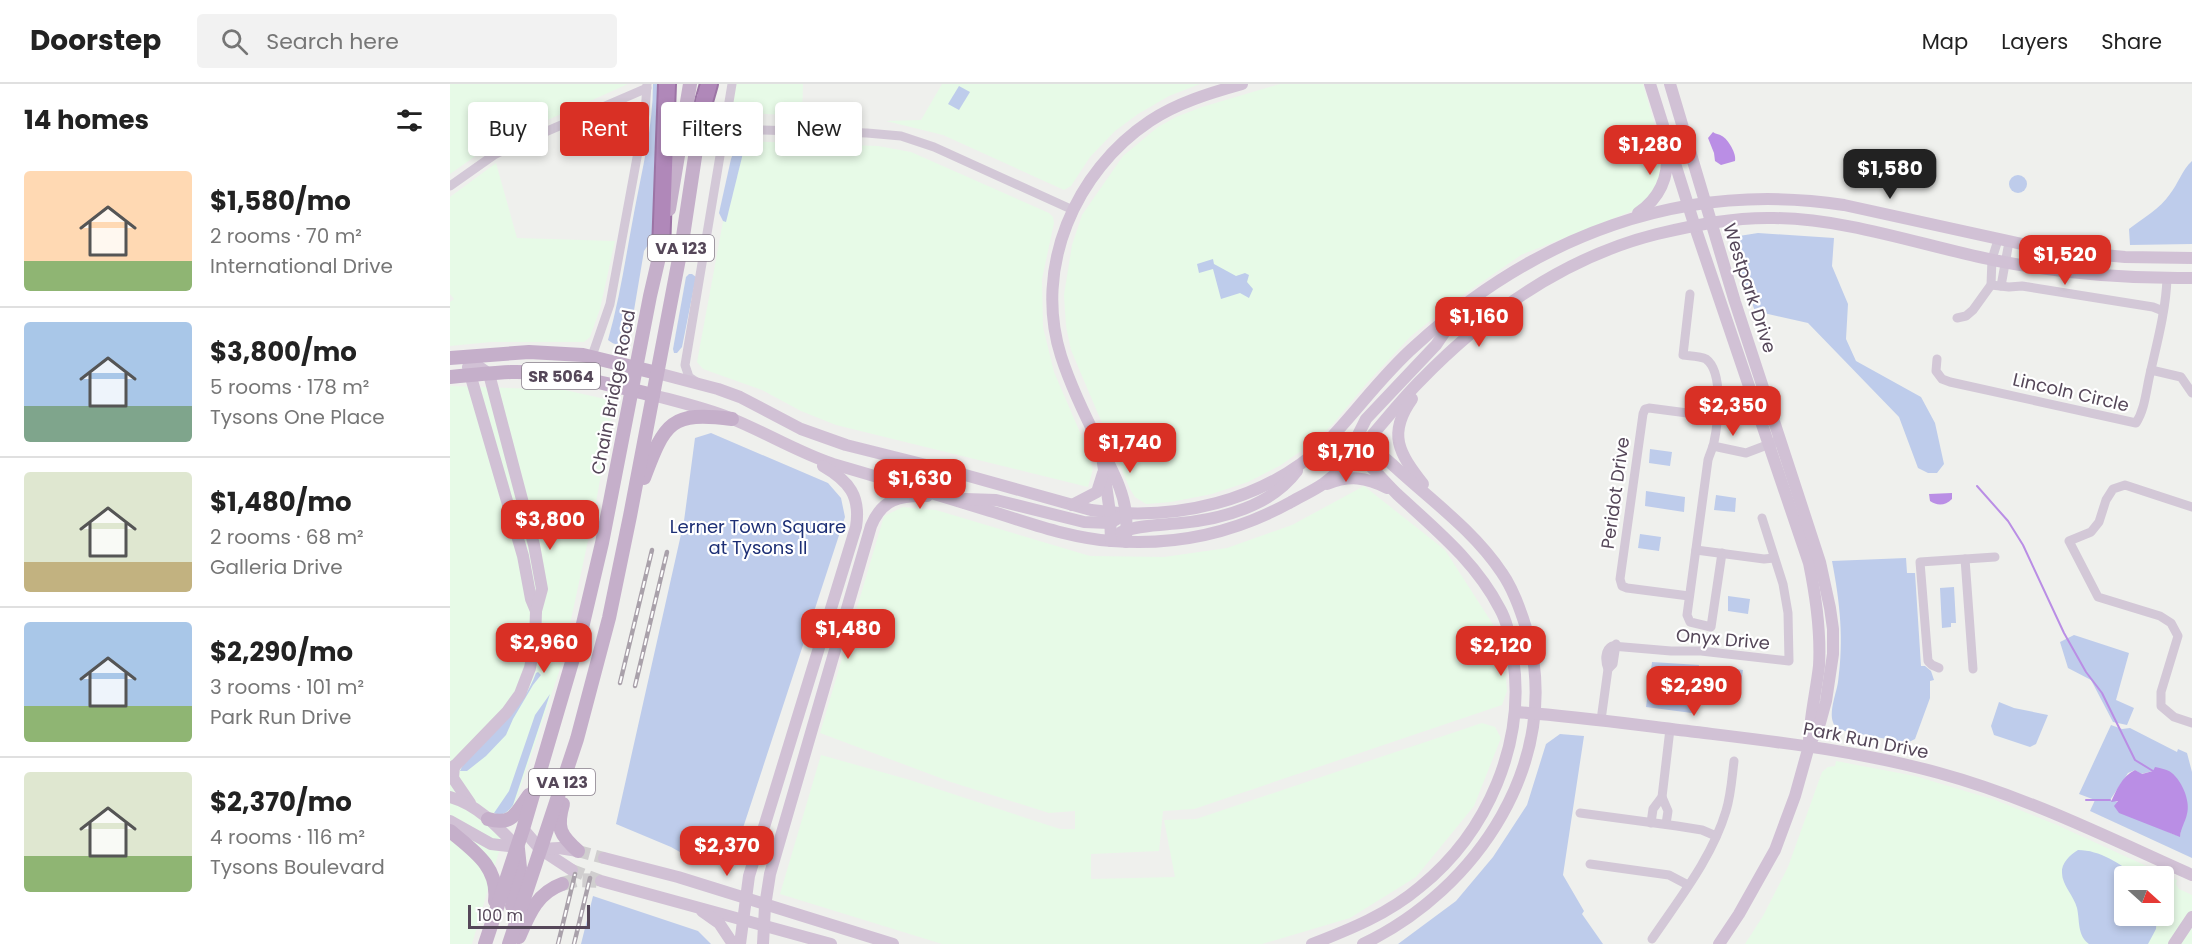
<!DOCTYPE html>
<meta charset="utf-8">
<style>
body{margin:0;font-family:Poppins,sans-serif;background:#f2f2f2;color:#222;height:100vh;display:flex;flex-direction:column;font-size:22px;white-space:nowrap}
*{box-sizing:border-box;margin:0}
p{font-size:20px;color:#767676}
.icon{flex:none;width:33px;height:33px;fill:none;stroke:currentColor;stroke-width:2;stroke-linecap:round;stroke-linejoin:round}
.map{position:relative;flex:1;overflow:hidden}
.drawer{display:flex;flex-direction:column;background:#fff;width:450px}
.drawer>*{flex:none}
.hud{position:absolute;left:18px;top:18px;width:570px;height:54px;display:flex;gap:12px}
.needle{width:39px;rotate:111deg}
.controls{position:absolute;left:1664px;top:782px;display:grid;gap:12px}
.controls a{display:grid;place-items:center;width:60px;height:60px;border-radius:6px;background:#fff;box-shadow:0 3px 9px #0003;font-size:30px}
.scale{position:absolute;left:18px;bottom:15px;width:122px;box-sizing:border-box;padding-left:6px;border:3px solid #554759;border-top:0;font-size:16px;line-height:21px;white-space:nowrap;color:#554759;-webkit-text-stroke:4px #fff;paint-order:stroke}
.price{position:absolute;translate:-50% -51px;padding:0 14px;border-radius:12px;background:#d93025;color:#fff;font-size:20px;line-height:39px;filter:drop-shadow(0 2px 3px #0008)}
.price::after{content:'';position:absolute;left:50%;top:36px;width:18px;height:14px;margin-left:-9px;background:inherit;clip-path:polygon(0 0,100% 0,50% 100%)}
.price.on{background:#222;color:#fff}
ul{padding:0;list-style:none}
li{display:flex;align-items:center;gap:18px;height:150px;padding:0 24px}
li+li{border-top:2px solid #e0e0e0}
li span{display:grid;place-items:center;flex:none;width:168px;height:120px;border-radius:6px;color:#555}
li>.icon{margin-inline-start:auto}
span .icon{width:72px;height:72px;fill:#fffc;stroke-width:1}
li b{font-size:26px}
h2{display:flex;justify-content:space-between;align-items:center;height:72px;padding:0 24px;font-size:26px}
.tag{padding:0 21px;border-radius:6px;background:#fff;box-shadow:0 3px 9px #0003;font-size:21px;line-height:54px}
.tag.on{background:#d93025;color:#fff}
header{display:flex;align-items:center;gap:36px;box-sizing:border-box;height:84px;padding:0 30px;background:#fff;border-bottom:2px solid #e0e0e0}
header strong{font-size:28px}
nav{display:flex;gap:33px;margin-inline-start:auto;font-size:21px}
.search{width:420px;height:54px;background:#f2f2f2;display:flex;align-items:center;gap:15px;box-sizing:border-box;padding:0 21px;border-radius:6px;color:#767676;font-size:22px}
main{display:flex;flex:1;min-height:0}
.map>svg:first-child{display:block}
</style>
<header>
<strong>Doorstep</strong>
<div class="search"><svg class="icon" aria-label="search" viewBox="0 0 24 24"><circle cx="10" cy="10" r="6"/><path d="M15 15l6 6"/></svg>Search here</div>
<nav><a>Map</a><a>Layers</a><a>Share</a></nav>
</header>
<main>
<section class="drawer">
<h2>14 homes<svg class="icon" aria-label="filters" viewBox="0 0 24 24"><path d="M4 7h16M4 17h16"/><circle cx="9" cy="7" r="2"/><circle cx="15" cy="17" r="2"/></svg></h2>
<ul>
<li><span style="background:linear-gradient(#ffd9b3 75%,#8fb573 0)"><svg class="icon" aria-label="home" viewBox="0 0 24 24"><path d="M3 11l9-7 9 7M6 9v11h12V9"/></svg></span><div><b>$1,580/mo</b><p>2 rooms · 70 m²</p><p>International Drive</p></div></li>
<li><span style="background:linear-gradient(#a9c7e8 70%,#7fa58c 0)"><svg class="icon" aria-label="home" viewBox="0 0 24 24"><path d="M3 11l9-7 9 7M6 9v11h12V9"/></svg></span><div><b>$3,800/mo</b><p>5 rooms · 178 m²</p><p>Tysons One Place</p></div></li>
<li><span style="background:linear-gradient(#dfe7d0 75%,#c2b280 0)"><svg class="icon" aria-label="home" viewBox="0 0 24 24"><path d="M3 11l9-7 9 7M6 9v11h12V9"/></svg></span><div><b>$1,480/mo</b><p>2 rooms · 68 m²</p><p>Galleria Drive</p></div></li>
<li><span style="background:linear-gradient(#a9c7e8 70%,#8fb573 0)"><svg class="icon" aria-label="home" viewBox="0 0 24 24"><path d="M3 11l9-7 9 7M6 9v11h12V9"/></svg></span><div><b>$2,290/mo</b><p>3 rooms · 101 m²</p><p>Park Run Drive</p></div></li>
<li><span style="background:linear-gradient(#dfe7d0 70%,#8fb573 0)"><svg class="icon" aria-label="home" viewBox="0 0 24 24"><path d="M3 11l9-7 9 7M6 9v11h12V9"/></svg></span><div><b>$2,370/mo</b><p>4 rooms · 116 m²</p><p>Tysons Boulevard</p></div></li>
</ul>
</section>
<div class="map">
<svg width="1742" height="860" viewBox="0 0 1742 860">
<rect width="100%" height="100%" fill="#eff0ed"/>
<g fill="#e7fae7" fill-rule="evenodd">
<path d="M0 0H178L46 59 34 66 0 90Z"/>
<path d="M282 0H353L352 32 277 28Z"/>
<path d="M492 0H750L719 12 688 30 665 47 640 73 621 102 614 106 493 51 436 37 471 36Z"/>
<path d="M830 0H1193L1215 77 1211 101 1187 125 1071 171 1009 214 961 252 917 299 882 341 861 360 831 381 798 398 762 410 721 418 696 420 685 413 680 405 621 266 616 242 614 211 622 161 632 131 673 72 708 43 726 33 752 23Z"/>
<path d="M295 57 428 62 461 68 599 129 603 133 604 139 592 195 593 243 604 288 635 360 643 385 638 403 386 341 351 327 312 306 253 285 247 278 287 62Z"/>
<path d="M46 79 67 154 165 157 150 225 140 253 134 258H41L0 262V218L4 215 0 210V113Z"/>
<path d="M0 302 115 306 164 317 145 424 111 582 48 771 22 860H0Z"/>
<path d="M914 402 995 466 1053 556 1057 607 1052 621 744 725 713 727 709 767 641 770V795L725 793 714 736 746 735 1032 639 1045 643 1051 654 1024 722 966 793 900 834 812 860H492L330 810 371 671 460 696 610 745H625V727L599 729 501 698 370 649 434 432 453 423 486 426 640 472 714 473 777 464 842 441Z"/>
<path d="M1386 677 1465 692 1545 716 1607 741 1727 796 1726 800 1729 805 1742 811V860H1295L1313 832 1338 783 1372 688 1378 683 1385 682ZM1674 792H1713V831H1674Z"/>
</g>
<g fill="#becceb" fill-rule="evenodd">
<path d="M203 0H214L208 114 202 155 194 167 179 256C171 261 165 262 158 256 170 214 176 171 184 129 192 86 203 43 203 0Z"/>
<path d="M509 2 520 8 509 26 498 20Z"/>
<path d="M294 65 276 138 273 137 269 129 281 75 284 67Z"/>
<path d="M1742 77V160L1680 161 1679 145C1693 134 1710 125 1720 110 1728 100 1732 86 1742 77Z"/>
<circle cx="1568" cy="100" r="9"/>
<path d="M1308 149 1384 154 1382 182 1398 220 1396 255 1406 277 1471 313 1485 339 1494 380 1487 389H1478L1468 384 1449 333 1358 239 1305 227 1281 165 1289 152Z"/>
<path d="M763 175 764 180 786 192 795 189 799 191 797 198 803 205 799 214 790 209 771 215 763 185 749 189 747 180Z"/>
<path d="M239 190H242L246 193 232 263 227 269H224L223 265 236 193Z"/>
<path d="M261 349 378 399 391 414 395 433 291 750 246 777 221 763 166 740 234 437 245 354Z"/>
<path d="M1200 365 1222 368 1220 382 1199 379Z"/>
<path d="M1196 407 1235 413 1234 428 1195 422Z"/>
<path d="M1266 411 1286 414 1285 428 1264 426Z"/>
<path d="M1190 450 1211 453 1209 467 1188 464Z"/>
<path d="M1456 474 1457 489H1465L1471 582H1475L1481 587 1484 596 1480 597V614L1465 655 1457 659 1390 646C1374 638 1386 612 1388 598 1394 555 1390 519 1382 477Z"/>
<path d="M1504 503 1506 539H1501V543L1492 544 1490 504Z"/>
<path d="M1278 512 1300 515 1298 530 1278 527Z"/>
<path d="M1624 551 1679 569 1666 616 1684 624 1677 641 1663 638 1641 596 1618 584 1610 558Z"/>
<path d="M1202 578 1249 581 1242 629 1196 623Z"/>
<path d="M1279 584 1293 586 1290 607 1275 604Z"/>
<path d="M88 588 91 591 83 601 63 635 56 651 36 672 17 687H10C15 675 26 666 35 658 57 635 75 619 86 589Z"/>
<path d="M100 610 63 721C58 728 53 733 44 729L59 707 85 631Z"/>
<path d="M1549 618 1564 624 1598 631 1586 660 1580 663 1544 651 1541 642Z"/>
<path d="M1661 641 1672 645 1680 644 1727 668 1728 665 1737 669 1742 688V774L1640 727 1645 716 1629 710ZM1685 686 1691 690 1703 687 1737 729 1731 743 1730 752C1703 746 1682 718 1660 716L1678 689Z"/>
<path d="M1110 650 1134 652 1113 791 1134 827 1132 830 1153 860H948L1006 817 1043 773 1077 721 1096 660Z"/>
<path d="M1628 766C1650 766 1670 780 1687 792H1674V831H1707L1706 845 1698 860H1639C1627 851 1630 837 1627 824 1624 812 1612 801 1612 789 1611 779 1620 771 1628 766Z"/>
<path d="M143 812 248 847 261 860H131Z"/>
</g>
<g fill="#ba8ee5">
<path d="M1263 48C1265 50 1269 50 1272 52 1278 55 1287 70 1285 77L1271 81 1265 77 1264 69 1258 54Z"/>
<path d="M1502 409V415C1495 422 1487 422 1480 417L1479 410Z"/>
<path d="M1210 586 1218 587 1220 590 1218 595 1217 610 1215 612 1206 611 1205 609 1206 602 1210 600V594L1207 591Z"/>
<path d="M1705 683C1710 684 1715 685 1719 687 1731 694 1741 717 1737 730 1735 739 1731 743 1730 753L1669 729 1664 722 1668 717 1661 718C1666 707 1672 692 1685 686L1692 690 1703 687Z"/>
</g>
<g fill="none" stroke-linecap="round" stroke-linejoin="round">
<g stroke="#ba8ee5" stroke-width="2">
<path d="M1527 402 1558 437 1573 461 1614 549 1636 588 1652 609 1685 676 1703 687"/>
<path d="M1636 716H1660"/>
</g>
<g stroke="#d0cecf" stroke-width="12" stroke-dasharray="12 6" stroke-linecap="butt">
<path d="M128 767 154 774"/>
<path d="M122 786 151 797"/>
</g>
<path stroke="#d0cecf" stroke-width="14" stroke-dasharray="14 7" stroke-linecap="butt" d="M112 800 126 796 151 797"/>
<g stroke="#9c74a5" stroke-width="20">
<g id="highway">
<path d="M253 21 259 0"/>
<path d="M211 166 217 0"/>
</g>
</g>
<g stroke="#d3c8d7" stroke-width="9">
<path d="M274 45 417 49 451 52 484 63 623 126"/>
<path d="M0 102 44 71 58 64 197 4"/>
<path d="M1541 201 1559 203 1572 202 1703 223 1713 227"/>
<path d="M1551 202 1559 158"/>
<path d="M1240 210 1233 271C1239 272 1250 272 1256 275 1274 288 1268 339 1264 358 1263 364 1260 369 1258 376L1237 531 1240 538 1261 543 1272 469"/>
<path d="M1507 234 1516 232 1523 226 1541 201 1542 175 1548 156"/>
<path d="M142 272 160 220 195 30 197 0"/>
<path d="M1487 275 1486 287 1492 295 1500 298 1686 339C1695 325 1696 307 1700 290 1707 259 1716 226 1717 194"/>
<path d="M1701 286 1731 293 1742 309"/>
<path d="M248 299 239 293 235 281 282 0"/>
<path d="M1263 362 1296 369 1325 358"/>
<path d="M1742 423 1675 401 1663 405 1656 416 1649 438 1641 448 1619 457 1648 513 1710 532 1721 539 1728 552 1711 608V622L1724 633 1742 639"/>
<path d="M1246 466 1314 475 1324 474"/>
<path d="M1515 475 1523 585"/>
<path d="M1239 512 1177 504 1172 502 1170 495 1193 330 1195 325 1199 324 1268 333"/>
<path d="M1489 584 1482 581 1478 577 1470 478 1545 473"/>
<path d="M1158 585 1163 580 1166 560"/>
<path d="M1151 636 1158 585C1155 578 1154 566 1162 562L1221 567H1251L1339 577 1338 529 1333 500 1312 434"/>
<path d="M1212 713 1218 727 1216 740"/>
<path d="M1130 729 1227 742 1252 746 1266 752"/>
<path d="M1201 739 1203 725 1212 713 1220 645"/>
<path d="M1140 780 1219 791 1238 801"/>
<path d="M1202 855C1229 815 1262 774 1276 727 1281 711 1282 693 1284 677"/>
</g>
<g stroke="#d1c1d5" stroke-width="12">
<path d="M1200 0 1245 143 1359 479C1366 513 1371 548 1369 582 1366 608 1360 632 1359 657"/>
<path d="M1220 0 1285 218 1370 478 1380 524 1383 545V570L1376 617 1370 639 1359 662 1345 712 1325 766 1289 830 1269 860"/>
<path d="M1188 129C1210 114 1219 93 1217 67"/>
<path d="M18 283 73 472 81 515 86 527"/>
<path d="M207 289 268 305 290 313 351 345 396 361 508 389 641 426C724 438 814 418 876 359 907 327 932 291 965 262 1085 152 1231 96 1394 121L1599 166 1675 173 1742 174"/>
<path d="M203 311C229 318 255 324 280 334 315 348 347 368 383 380 435 395 488 411 540 427 580 439 619 454 662 457 725 462 785 449 841 418 851 412 863 407 873 400 910 372 937 330 970 297 1035 230 1115 173 1207 150 1245 141 1285 133 1324 134 1399 135 1470 161 1543 176 1609 189 1675 195 1742 194"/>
<path d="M962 315C937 350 949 369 973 400"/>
<path d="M912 352C922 364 934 373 945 383 982 417 1024 447 1052 489 1064 506 1071 527 1077 547 1114 676 1027 806 913 860"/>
<path d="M652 372 660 429 661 457"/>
<path d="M877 400C899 391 916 393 937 404"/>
<path d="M515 415 546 416 634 438 660 439 675 430"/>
<path d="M622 421 647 408 653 389"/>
<path d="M671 448C689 441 711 441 731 439 772 435 821 422 847 387"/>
<path d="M676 458C676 449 677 440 676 431 674 406 661 385 651 363 636 334 621 303 611 272 583 184 625 87 700 37 727 19 760 9 792 0"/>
<path d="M1065 628C1126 632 1186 641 1246 648 1328 658 1409 667 1489 689 1577 713 1659 754 1742 791"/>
<path d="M4 682 3 694 20 719"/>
<path d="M0 687 57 628 70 610 80 584 85 557 86 527 92 505 84 461 39 290 15 273"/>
<path d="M0 713C27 720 48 743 67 763"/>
<path d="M0 737 41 760 67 763"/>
<path d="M73 745 90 765 122 786"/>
<path d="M90 765 109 764 128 767"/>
<path d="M154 774 228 793 443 860"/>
<path d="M151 797 381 860"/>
<path d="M252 827 269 839 283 860"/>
<path d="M290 860 299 792 406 443C411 412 399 397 373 382"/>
<path d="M313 860 315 822 320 790 421 442C432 415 450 411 477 412"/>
<path d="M862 860C901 845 938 830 970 803 1038 748 1076 659 1063 573 1061 557 1058 539 1050 525 1026 478 985 445 947 410 933 396 920 381 906 367L904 359 916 335 986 261 1003 236"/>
<path d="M1724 860 1742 833"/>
</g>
<g stroke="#c5afca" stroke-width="14">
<path d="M219 125 240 0"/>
<path d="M0 274 79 268 133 271 207 289"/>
<path d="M0 293C20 291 40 289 61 288 109 287 157 300 203 311"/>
<path d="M194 394C215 338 221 327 282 335"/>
<path d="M113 720C106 744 110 751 128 767"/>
<path d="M38 735C63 742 66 729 79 711"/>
<path d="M0 747C24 767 49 783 45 817"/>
<path d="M62 822 70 784 68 765"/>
<path d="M69 853C79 830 87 809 112 800"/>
<path d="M35 860 73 745 132 544 152 459 200 212 213 156"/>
<path d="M59 860 127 655 159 534 180 432 232 159 254 13"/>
</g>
<use href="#highway" stroke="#b088b9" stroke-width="16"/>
<g stroke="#a9a1aa" stroke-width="4.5">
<g id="rail">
<path d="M170 599 202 466"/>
<path d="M185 602 217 468"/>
<path d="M108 860 125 790"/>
<path d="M124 860 140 794"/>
</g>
</g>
<use href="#rail" stroke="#fff" stroke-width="2" stroke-dasharray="7" stroke-linecap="butt"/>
</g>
<g text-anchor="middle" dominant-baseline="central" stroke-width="4.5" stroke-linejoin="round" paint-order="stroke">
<g fill="#fff" stroke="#887e8b" stroke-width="1.5">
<rect x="198" y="151" width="66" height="26" rx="4.5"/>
<rect x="72" y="279" width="78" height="26" rx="4.5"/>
<rect x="79" y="685" width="66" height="26" rx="4.5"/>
</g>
<g font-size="16" font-weight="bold" fill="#554759">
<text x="231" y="164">VA 123</text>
<text x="111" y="292">SR 5064</text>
<text x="112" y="698">VA 123</text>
</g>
<g font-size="18" fill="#554759" stroke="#fff">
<text transform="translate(1300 204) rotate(72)">Westpark Drive</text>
<text transform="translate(163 308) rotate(-79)">Chain Bridge Road</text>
<text transform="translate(1621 308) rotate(13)">Lincoln Circle</text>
<text transform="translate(1165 409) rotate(-82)">Peridot Drive</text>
<text transform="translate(1273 555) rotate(5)">Onyx Drive</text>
<text transform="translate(1416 656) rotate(11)">Park Run Drive</text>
</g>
<g font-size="18" fill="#1d2f75" stroke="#fff">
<text x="308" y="442">Lerner Town Square<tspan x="308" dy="21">at Tysons II</tspan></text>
</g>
</g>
</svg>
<div class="controls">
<a><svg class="needle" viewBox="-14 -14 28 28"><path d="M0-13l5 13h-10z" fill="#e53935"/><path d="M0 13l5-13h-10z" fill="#767676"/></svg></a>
</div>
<div class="scale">100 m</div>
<b class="price" style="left:1200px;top:92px">$1,280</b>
<b class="price on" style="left:1440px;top:116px">$1,580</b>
<b class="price" style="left:1615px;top:202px">$1,520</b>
<b class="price" style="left:1029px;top:264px">$1,160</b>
<b class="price" style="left:1283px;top:353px">$2,350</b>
<b class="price" style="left:680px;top:390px">$1,740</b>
<b class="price" style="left:896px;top:399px">$1,710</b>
<b class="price" style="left:470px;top:426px">$1,630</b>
<b class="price" style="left:100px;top:467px">$3,800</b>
<b class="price" style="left:398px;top:576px">$1,480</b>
<b class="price" style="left:94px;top:590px">$2,960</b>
<b class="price" style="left:1051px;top:593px">$2,120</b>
<b class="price" style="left:1244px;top:633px">$2,290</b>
<b class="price" style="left:277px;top:793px">$2,370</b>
<div class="hud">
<a class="tag">Buy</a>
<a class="tag on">Rent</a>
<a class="tag">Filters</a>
<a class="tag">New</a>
</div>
</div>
</main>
